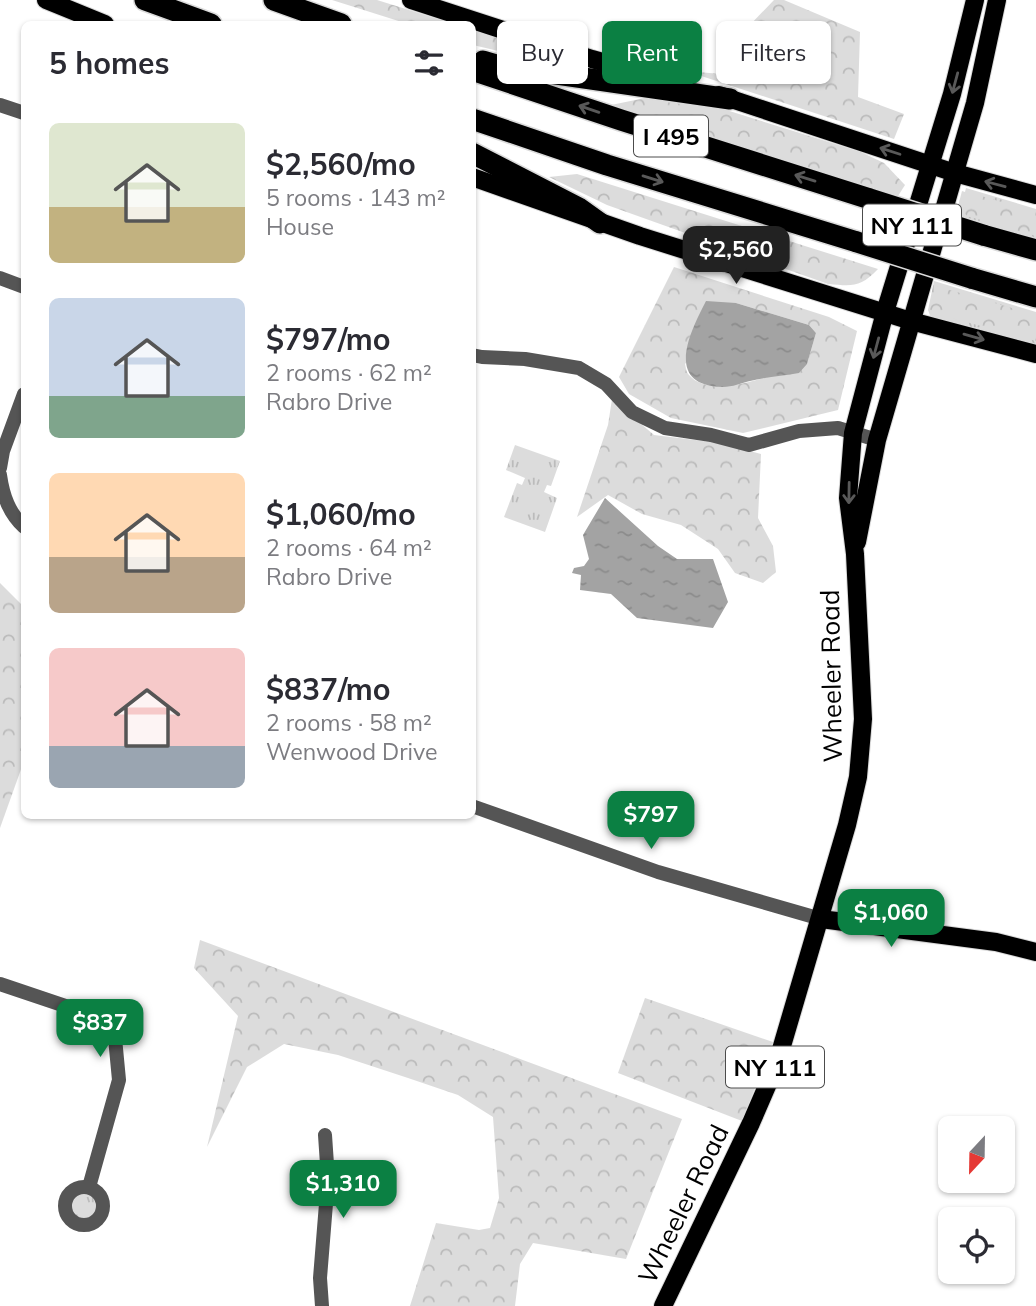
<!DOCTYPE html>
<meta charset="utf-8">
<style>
body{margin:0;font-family:Mulish,sans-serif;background:#f2f2f3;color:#2b2b33;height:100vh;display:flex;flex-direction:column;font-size:26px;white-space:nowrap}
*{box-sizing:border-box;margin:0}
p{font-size:23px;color:#7c7c81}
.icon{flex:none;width:38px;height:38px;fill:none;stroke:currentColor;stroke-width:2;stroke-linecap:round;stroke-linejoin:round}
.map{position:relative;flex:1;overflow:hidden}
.panel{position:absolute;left:21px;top:21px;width:455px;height:798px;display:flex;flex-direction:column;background:#fff;border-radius:10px;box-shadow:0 2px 5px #0004}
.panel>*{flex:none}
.hud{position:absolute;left:497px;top:21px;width:434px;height:63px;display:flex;gap:14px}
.needle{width:46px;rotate:202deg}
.tools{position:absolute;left:938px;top:1116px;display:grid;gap:14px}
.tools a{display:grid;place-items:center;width:77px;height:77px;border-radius:10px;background:#fff;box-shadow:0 2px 5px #0004;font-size:35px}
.price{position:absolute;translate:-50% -60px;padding:0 16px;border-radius:14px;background:#0b8043;color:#fff;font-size:23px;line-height:46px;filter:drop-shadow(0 2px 4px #0008)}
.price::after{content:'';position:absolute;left:50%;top:42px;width:21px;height:16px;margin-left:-10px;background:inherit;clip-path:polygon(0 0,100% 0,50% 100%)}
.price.on{background:#222;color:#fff}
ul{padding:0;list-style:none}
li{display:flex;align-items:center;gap:21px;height:175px;padding:0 28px}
li span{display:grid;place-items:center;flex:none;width:196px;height:140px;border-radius:10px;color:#555}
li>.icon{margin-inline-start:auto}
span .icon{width:84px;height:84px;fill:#fffc;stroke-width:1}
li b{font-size:30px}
h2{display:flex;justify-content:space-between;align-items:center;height:84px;padding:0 28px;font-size:30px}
.pill{padding:0 24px;border-radius:10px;background:#fff;box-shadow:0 2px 5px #0004;font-size:24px;line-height:63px}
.pill.on{background:#0b8043;color:#fff}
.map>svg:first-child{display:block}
</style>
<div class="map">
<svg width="1036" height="1306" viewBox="0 0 1036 1306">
<defs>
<pattern id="grass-tufts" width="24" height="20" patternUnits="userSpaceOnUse" patternTransform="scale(1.75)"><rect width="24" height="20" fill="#dcdcdc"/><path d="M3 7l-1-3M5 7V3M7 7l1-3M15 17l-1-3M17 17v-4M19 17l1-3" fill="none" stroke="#bbb"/></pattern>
<pattern id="forest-crowns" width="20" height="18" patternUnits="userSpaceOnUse" patternTransform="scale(1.75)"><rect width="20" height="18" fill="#dcdcdc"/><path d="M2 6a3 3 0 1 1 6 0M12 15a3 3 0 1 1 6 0" fill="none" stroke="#bbb"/></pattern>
<pattern id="water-ripples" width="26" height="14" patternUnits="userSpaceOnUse" patternTransform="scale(1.75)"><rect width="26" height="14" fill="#a3a3a3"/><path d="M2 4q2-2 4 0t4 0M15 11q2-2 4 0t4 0" fill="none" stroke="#8b8b8b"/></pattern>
</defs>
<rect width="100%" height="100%" fill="#fff"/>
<g fill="url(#grass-tufts)">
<path d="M966 188 1036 209V239L955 218 962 191 965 192Z"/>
<path d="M934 281 1036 312V348L931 318 928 310Z"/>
<path d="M515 445 560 461 551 486 547 485 544 492 557 498 545 532 504 517 517 483 522 485 525 478 506 470Z"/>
<circle cx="84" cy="1206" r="16"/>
</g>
<g fill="url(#forest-crowns)" fill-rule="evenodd">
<path d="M332 0H377L454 24H408Z"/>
<path d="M774 0H784L860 32 858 97 904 114 894 139 686 71 733 75 747 28Z"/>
<path d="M473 30 529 48 511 54 473 45Z"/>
<path d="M650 97 723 109 861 152 884 163 905 185 898 196 611 105Z"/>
<path d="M577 174 878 269C860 288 852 286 828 284L607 205 549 177Z"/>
<path d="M971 193 1036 212V236L967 216 962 210 963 200Z"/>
<path d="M674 267 829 317 857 331 838 410 743 433 671 418 629 394 619 377ZM736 303 809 325 816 333 807 364C780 372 712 402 689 375 686 372 686 368 685 364Z"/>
<path d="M936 286 1036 315V341L929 312Z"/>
<path d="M612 399 654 435 720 443 761 454 758 518 773 546 776 572 763 583 735 573 718 549 681 525 642 514 608 495 577 517 608 425Z"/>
<path d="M0 583 24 607V761L0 828Z"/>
<path d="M200 940 682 1119 626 1259 533 1243 520 1264 515 1306H410L436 1223 479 1230 490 1228 499 1198 493 1117 458 1095 408 1078 338 1055 284 1044 247 1067 207 1147 238 1016 194 968Z"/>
<path d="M645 998 773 1042 742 1121 618 1073Z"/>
</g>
<g fill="url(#water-ripples)">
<path d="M706 301 736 303 809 325 816 333 807 364 799 373C783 376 766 377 750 381 742 383 732 387 723 387 663 386 690 332 706 301Z"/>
<path d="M605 498 658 546 677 559H713L728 602 713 628 637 618 611 594 580 590 581 575 572 573 574 568 584 566 589 559 583 535Z"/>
</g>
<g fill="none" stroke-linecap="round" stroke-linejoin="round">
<g stroke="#dbdbdb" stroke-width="20">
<g id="major">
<path d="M46 0 105 24"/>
<path d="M411 0 592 59 682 85"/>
<path d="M719 95 955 173 1036 195"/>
<path d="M472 177 640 236 911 321 1036 354"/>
<path d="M857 542 877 440 975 103 997 0"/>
<path d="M821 919 996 942 1036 952"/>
<path d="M663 1306 751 1123 777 1063 847 825 858 777 863 719 855 554 848 498 853 433 885 312 952 94 975 0"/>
</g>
</g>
<g stroke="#dbdbdb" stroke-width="24">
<g id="highway">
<path d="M145 0 211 24"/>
<path d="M274 0 341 24"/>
<path d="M483 61 500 66 730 99"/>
<path d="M472 70 621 120 870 199"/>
<path d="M472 119 607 165 857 242"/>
<path d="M472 153 579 208 600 223"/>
<path d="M983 235 1036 250"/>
<path d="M971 278 1036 297"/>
</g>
</g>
<g stroke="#555" stroke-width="14">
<path d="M0 105 24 113"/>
<path d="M0 278 24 287"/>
<path d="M472 355 482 357 525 359 579 368 606 384 632 412 665 428 711 435 749 445 799 431 838 428 877 440"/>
<path d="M0 468 3 451 24 394"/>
<path d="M0 475C3 496 9 513 24 527"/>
<path d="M472 806 658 872 821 919"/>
<path d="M0 984 83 1012 115 1038 119 1080 89 1187"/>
<circle cx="84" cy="1206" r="19"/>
<path d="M322 1306 320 1278 328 1179 325 1135"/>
</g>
<use href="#major" stroke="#000" stroke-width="18"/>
<use href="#highway" stroke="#000" stroke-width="21"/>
<g stroke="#dbdbdb" stroke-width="24" stroke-linecap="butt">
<g id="highway-bridge">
<path d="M870 199 983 235"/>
<path d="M857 242 971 278"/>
</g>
</g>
<use href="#highway-bridge" stroke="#000" stroke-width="21"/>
</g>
<defs><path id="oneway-shaft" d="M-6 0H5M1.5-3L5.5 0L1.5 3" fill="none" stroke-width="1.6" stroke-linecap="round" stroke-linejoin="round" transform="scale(1.75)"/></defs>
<g stroke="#595959">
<use href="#oneway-shaft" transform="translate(955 83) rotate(105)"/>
<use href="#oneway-shaft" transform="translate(589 109) rotate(-161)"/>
<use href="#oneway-shaft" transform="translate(890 151) rotate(-162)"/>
<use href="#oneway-shaft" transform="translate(805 178) rotate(-163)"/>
<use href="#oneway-shaft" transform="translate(653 179) rotate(17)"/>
<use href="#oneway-shaft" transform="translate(995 184) rotate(-165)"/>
<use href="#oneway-shaft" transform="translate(974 337) rotate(16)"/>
<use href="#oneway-shaft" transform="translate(876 348) rotate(105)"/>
<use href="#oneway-shaft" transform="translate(849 493) rotate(91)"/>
</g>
<g text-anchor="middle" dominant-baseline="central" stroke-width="5" stroke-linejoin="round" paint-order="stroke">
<g fill="#fff" stroke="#4c4c4c" stroke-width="2">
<rect x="634" y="115.5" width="74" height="41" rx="5"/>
<rect x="863" y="204.5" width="98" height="41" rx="5"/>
<rect x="726" y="1046.5" width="98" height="41" rx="5"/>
</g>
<g font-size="24" font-weight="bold" fill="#000">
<text x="671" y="136">I 495</text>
<text x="912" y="225">NY 111</text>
<text x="775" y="1067">NY 111</text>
</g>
<g font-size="26" fill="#000" stroke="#fff">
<text transform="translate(831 676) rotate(-91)">Wheeler Road</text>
<text transform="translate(683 1204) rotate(-64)">Wheeler Road</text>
</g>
</g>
</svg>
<div class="tools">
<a><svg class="needle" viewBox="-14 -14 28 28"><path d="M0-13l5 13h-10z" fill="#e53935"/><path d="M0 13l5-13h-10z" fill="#7c7c81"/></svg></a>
<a><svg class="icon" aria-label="locate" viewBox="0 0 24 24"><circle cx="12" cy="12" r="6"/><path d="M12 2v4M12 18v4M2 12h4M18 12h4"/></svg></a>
</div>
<b class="price on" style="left:736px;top:286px">$2,560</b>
<b class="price" style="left:651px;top:851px">$797</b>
<b class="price" style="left:891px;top:949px">$1,060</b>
<b class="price" style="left:100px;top:1059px">$837</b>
<b class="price" style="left:343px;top:1220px">$1,310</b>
<div class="hud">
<a class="pill">Buy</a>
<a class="pill on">Rent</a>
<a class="pill">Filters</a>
</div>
<section class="panel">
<h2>5 homes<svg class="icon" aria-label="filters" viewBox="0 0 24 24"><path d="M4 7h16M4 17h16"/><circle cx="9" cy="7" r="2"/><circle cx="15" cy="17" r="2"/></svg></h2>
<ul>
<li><span style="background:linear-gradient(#dfe7d0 60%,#c2b280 0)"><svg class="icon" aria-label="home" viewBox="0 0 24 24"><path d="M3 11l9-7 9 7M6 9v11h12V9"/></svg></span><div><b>$2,560/mo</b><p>5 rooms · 143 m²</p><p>House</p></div></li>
<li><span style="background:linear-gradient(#c9d6e8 70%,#7fa58c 0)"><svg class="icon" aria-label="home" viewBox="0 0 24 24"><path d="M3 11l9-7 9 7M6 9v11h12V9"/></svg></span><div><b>$797/mo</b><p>2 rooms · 62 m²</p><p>Rabro Drive</p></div></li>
<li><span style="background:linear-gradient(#ffd9b3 60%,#b9a48a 0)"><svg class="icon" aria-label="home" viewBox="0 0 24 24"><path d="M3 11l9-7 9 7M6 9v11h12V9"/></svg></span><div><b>$1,060/mo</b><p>2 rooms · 64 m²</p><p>Rabro Drive</p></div></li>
<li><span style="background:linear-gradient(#f6c9c9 70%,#9aa5b1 0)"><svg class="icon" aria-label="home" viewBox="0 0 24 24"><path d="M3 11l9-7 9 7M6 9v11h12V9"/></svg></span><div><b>$837/mo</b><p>2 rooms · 58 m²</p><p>Wenwood Drive</p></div></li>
</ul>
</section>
</div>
